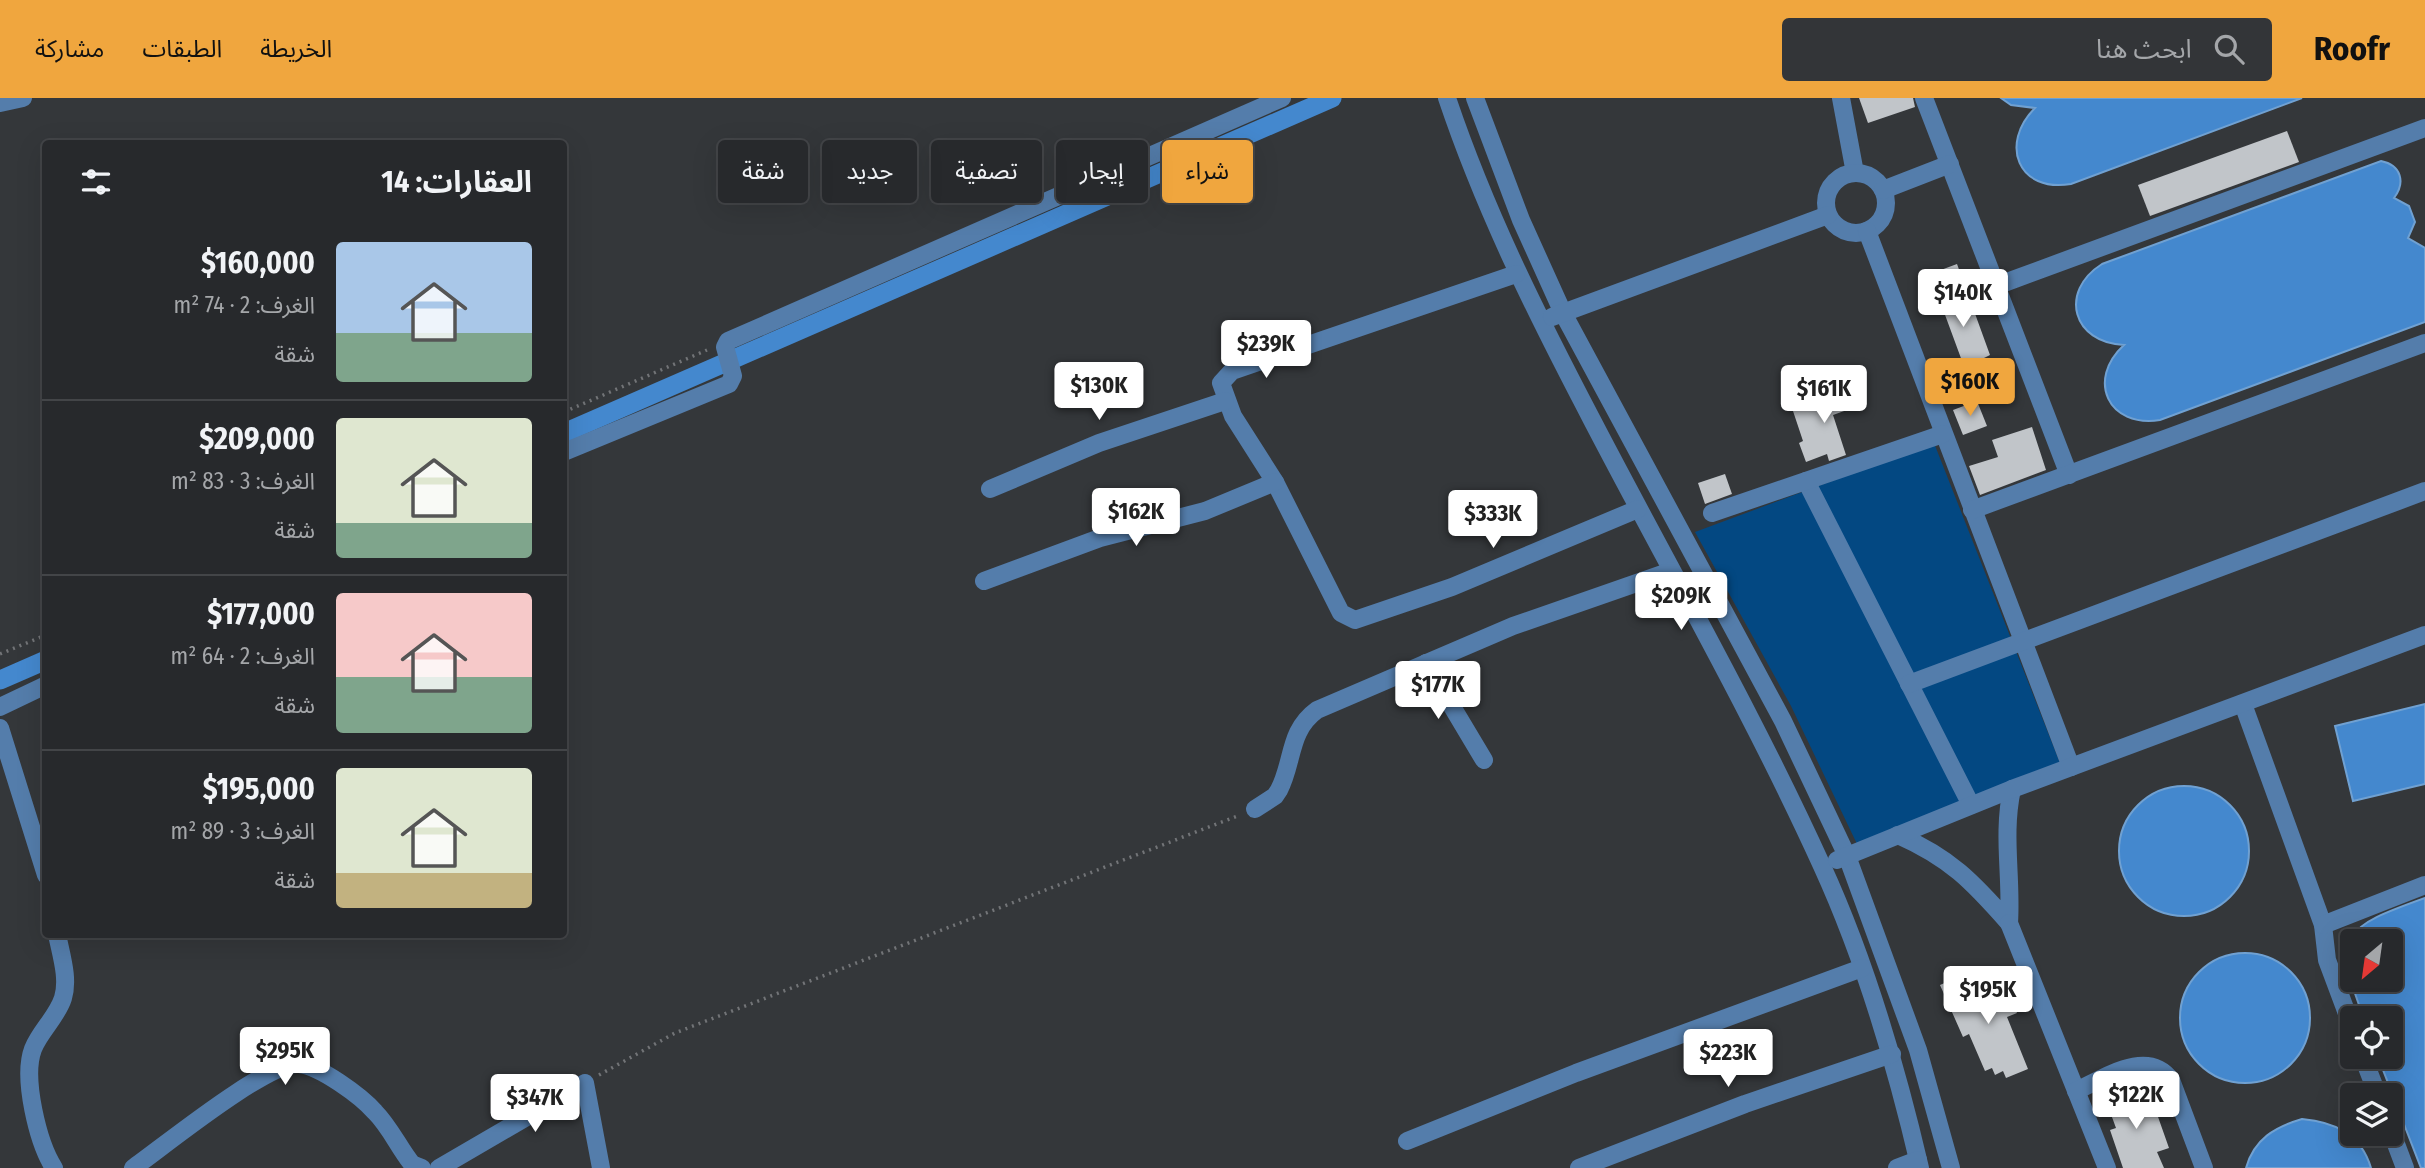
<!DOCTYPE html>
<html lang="ar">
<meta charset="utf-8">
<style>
body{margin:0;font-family:"Fira Sans Condensed","Noto Sans Arabic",sans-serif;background:#333538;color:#f1f3f6;direction:rtl;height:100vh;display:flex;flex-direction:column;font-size:26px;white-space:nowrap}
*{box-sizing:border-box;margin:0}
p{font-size:23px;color:#a4a6a9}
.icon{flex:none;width:38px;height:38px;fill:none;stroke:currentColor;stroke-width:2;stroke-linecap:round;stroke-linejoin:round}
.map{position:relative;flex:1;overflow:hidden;direction:ltr}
.drawer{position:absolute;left:42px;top:42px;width:525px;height:798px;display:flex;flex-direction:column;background:#27292c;border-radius:7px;box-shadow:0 7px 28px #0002,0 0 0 2px #434548;direction:rtl}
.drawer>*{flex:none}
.top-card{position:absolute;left:588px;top:42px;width:665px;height:63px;direction:rtl;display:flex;gap:14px}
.needle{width:46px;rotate:209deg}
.fabs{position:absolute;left:2340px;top:831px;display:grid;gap:14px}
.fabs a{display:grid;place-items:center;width:63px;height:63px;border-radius:7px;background:#27292c;box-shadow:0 7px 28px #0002,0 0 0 2px #434548;font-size:35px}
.price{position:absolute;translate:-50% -60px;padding:0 16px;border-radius:7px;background:#fff;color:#222;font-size:23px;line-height:46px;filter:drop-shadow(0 2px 4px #0008)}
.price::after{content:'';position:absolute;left:50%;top:42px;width:21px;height:16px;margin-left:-10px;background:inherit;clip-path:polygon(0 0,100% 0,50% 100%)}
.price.selected{background:#f0a63e;color:#111}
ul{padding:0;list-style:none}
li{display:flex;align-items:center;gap:21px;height:175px;padding:0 35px}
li+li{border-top:2px solid #434548}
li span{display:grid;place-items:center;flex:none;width:196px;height:140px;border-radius:7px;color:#555}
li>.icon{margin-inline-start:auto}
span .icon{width:84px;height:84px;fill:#fffc;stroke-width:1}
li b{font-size:30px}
h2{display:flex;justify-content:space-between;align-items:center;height:84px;padding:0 35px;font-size:30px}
.tag{padding:0 24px;border-radius:7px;background:#27292c;box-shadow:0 7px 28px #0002,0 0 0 2px #434548;font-size:24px;line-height:63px}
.tag.selected{background:#f0a63e;color:#111}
header{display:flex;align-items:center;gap:42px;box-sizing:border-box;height:98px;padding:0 35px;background:#f0a63e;color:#111}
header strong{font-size:33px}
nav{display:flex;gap:38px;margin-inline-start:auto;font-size:24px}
.search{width:490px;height:63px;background:#333538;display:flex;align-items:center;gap:18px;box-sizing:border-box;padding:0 24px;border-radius:7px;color:#a4a6a9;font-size:26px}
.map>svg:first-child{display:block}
</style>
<header>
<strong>Roofr</strong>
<div class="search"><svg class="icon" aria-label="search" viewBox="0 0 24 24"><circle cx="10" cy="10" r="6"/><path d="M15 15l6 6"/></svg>ابحث هنا</div>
<nav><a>الخريطة</a><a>الطبقات</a><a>مشاركة</a></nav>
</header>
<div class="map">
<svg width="2425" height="1070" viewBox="0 0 2425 1070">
<rect width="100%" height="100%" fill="#34373a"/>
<path fill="#034882" d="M1934 345 2060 665 1857 746 1791 608 1695 434Z"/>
<g fill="#4488ce" stroke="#70a1d2" stroke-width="2" fill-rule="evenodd">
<path d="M2001 0H2302L2071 86C2018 95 1999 46 2035 10L2011 7Z"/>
<path d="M2381 63C2401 67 2406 84 2394 100L2409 108 2415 124 2408 140 2425 150V224L2160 322C2108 330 2086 282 2124 247 2073 245 2058 194 2102 166Z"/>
<path d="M2425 606V686L2353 703 2335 628Z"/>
<circle cx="2184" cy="753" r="65"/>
<path d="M2425 800V1070H2421L2378 959H2390V920H2364C2331 836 2344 829 2425 800ZM2352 844H2390V882H2352Z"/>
<circle cx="2245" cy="920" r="65"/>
<path d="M2302 1021C2335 1024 2361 1036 2371 1070H2246C2254 1041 2275 1029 2302 1021Z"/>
</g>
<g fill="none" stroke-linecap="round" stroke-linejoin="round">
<g stroke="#4488ce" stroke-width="19">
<path d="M564 335 1332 0"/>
<path d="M0 582 46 562"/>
</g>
</g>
<g fill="#c1c5c9">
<path d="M1859 0H1913L1915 9 1868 25Z"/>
<path d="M2287 33 2299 64 2150 118 2138 87Z"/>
<path d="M1957 166 1990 257 1984 260 1992 282 1959 294 1950 268 1962 263 1930 176Z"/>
<path d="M1850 287 1858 308 1833 317 1846 357 1829 363 1827 356 1806 364 1799 345 1803 343 1793 313 1834 298 1832 293Z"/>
<path d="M1977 303 1987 328 1963 337 1953 312Z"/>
<path d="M2032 329 2046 372 1980 397 1969 368 1998 359 1992 342Z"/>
<path d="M1725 376 1732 396 1705 406 1698 385Z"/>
<path d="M1956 880 1965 900 2002 883 2017 915 2007 919 2028 971 2006 980 2003 973 1995 977 1992 970 1985 973 1969 936 1963 939 1940 887Z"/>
<path d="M2141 988 2151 1018 2157 1016 2169 1050 2157 1054 2164 1070H2123L2110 1032 2116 1030 2105 1000Z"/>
</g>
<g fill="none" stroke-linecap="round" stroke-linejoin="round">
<g stroke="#727477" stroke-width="3.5" stroke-dasharray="2 5" stroke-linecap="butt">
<path d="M564 314 707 252"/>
<path d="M0 556 46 537"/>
<path d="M599 977 675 935 1240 717"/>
</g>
<g stroke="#547dab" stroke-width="18">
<path d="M1447 0C1485 113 1537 217 1592 322 1669 470 1753 616 1822 768 1866 864 1896 967 1920 1070"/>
<path d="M1475 0 1521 122 1563 215 1783 623 1847 758 1918 952 1951 1070"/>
<path d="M1841 0 1855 75"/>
<path d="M1924 0 2069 377"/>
<path d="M0 5 23 0"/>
<circle cx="1856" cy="105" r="30"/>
<path d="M1883 92 1950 66"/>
<path d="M1867 133 2071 669"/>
<path d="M1516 176 1232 273 1221 285 1233 318 1275 384 1341 515 1355 522 1452 489 1638 411"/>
<path d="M1996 188 2425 30"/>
<path d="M1552 219 1828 117"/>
<path d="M564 354 729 286 733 278 725 249 728 243 1282 0"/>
<path d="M1806 383 1971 707"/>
<path d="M990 391 1099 345 1225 303"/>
<path d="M1972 412 2425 245"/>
<path d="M1712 415 1943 336"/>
<path d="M984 483 1100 440 1205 413 1275 384"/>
<path d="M1426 565 1484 662"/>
<path d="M1909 586 2425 393"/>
<path d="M2243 606 2323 827 2327 862 2352 929"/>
<path d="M0 609 46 587"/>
<path d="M0 630 46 777"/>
<path d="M1255 711 1275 698 1279 692C1294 663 1288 633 1317 612L1513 528 1671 473"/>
<path d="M1898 737C1950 760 1972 783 2009 825 2012 779 2002 737 2012 691"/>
<path d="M1837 762 2012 691 2425 537"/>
<path d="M2009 825 2107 1070"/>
<path d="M2323 827 2425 787"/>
<path d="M2363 959 2378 998"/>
<path d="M2076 993C2105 980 2147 950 2171 982L2204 1070"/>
<path d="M2390 1030 2405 1070"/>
<path d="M1407 1043 1576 975 1862 870"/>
<path d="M54 1070C38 1045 22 980 33 951 40 933 57 919 63 900 69 880 61 857 57 836"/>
<path d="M133 1070C163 1049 268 963 299 966 320 968 361 998 375 1014 390 1029 399 1050 412 1066L422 1070"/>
<path d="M439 1070 585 985 601 1070"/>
<path d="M1579 1070 1745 1006 1892 956"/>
<path d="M1897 1070 1918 1062"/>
</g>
</g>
</svg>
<div class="fabs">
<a><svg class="needle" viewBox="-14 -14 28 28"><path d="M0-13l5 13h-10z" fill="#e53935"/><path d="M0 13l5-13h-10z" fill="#a4a6a9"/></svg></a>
<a><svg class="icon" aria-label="locate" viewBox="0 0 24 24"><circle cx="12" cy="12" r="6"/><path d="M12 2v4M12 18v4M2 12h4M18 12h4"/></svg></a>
<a><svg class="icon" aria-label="layers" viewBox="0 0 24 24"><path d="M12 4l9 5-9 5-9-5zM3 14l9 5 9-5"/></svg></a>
</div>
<b class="price" style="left:1963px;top:231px">$140K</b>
<b class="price" style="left:1266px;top:282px">$239K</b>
<b class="price selected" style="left:1970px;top:320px">$160K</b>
<b class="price" style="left:1099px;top:324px">$130K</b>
<b class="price" style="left:1824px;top:327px">$161K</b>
<b class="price" style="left:1136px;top:450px">$162K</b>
<b class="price" style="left:1493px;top:452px">$333K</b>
<b class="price" style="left:1681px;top:534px">$209K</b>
<b class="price" style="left:1438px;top:623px">$177K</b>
<b class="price" style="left:1988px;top:928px">$195K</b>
<b class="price" style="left:285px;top:989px">$295K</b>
<b class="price" style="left:1728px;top:991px">$223K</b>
<b class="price" style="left:2136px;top:1033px">$122K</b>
<b class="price" style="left:535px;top:1036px">$347K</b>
<div class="top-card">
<a class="tag selected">شراء</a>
<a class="tag">إيجار</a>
<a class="tag">تصفية</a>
<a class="tag">جديد</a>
<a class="tag">شقة</a>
</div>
<section class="drawer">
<h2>العقارات: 14<svg class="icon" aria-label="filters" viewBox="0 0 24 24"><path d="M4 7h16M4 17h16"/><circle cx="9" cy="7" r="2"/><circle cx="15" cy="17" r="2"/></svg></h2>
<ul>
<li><span style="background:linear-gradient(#a9c7e8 65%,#7fa58c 0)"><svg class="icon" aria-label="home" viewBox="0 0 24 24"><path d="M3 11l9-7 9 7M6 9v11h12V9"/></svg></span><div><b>$160,000</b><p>الغرف: 2 · 74 m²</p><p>شقة</p></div></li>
<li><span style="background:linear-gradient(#dfe7d0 75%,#7fa58c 0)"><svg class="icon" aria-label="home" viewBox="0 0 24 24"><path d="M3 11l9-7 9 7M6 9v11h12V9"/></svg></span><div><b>$209,000</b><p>الغرف: 3 · 83 m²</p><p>شقة</p></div></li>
<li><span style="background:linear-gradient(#f6c9c9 60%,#7fa58c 0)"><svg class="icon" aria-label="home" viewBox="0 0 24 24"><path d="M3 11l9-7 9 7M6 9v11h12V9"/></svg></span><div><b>$177,000</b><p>الغرف: 2 · 64 m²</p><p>شقة</p></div></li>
<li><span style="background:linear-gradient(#dfe7d0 75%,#c2b280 0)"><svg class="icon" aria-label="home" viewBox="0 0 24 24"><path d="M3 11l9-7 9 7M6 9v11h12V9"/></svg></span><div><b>$195,000</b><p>الغرف: 3 · 89 m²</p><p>شقة</p></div></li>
</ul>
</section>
</div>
